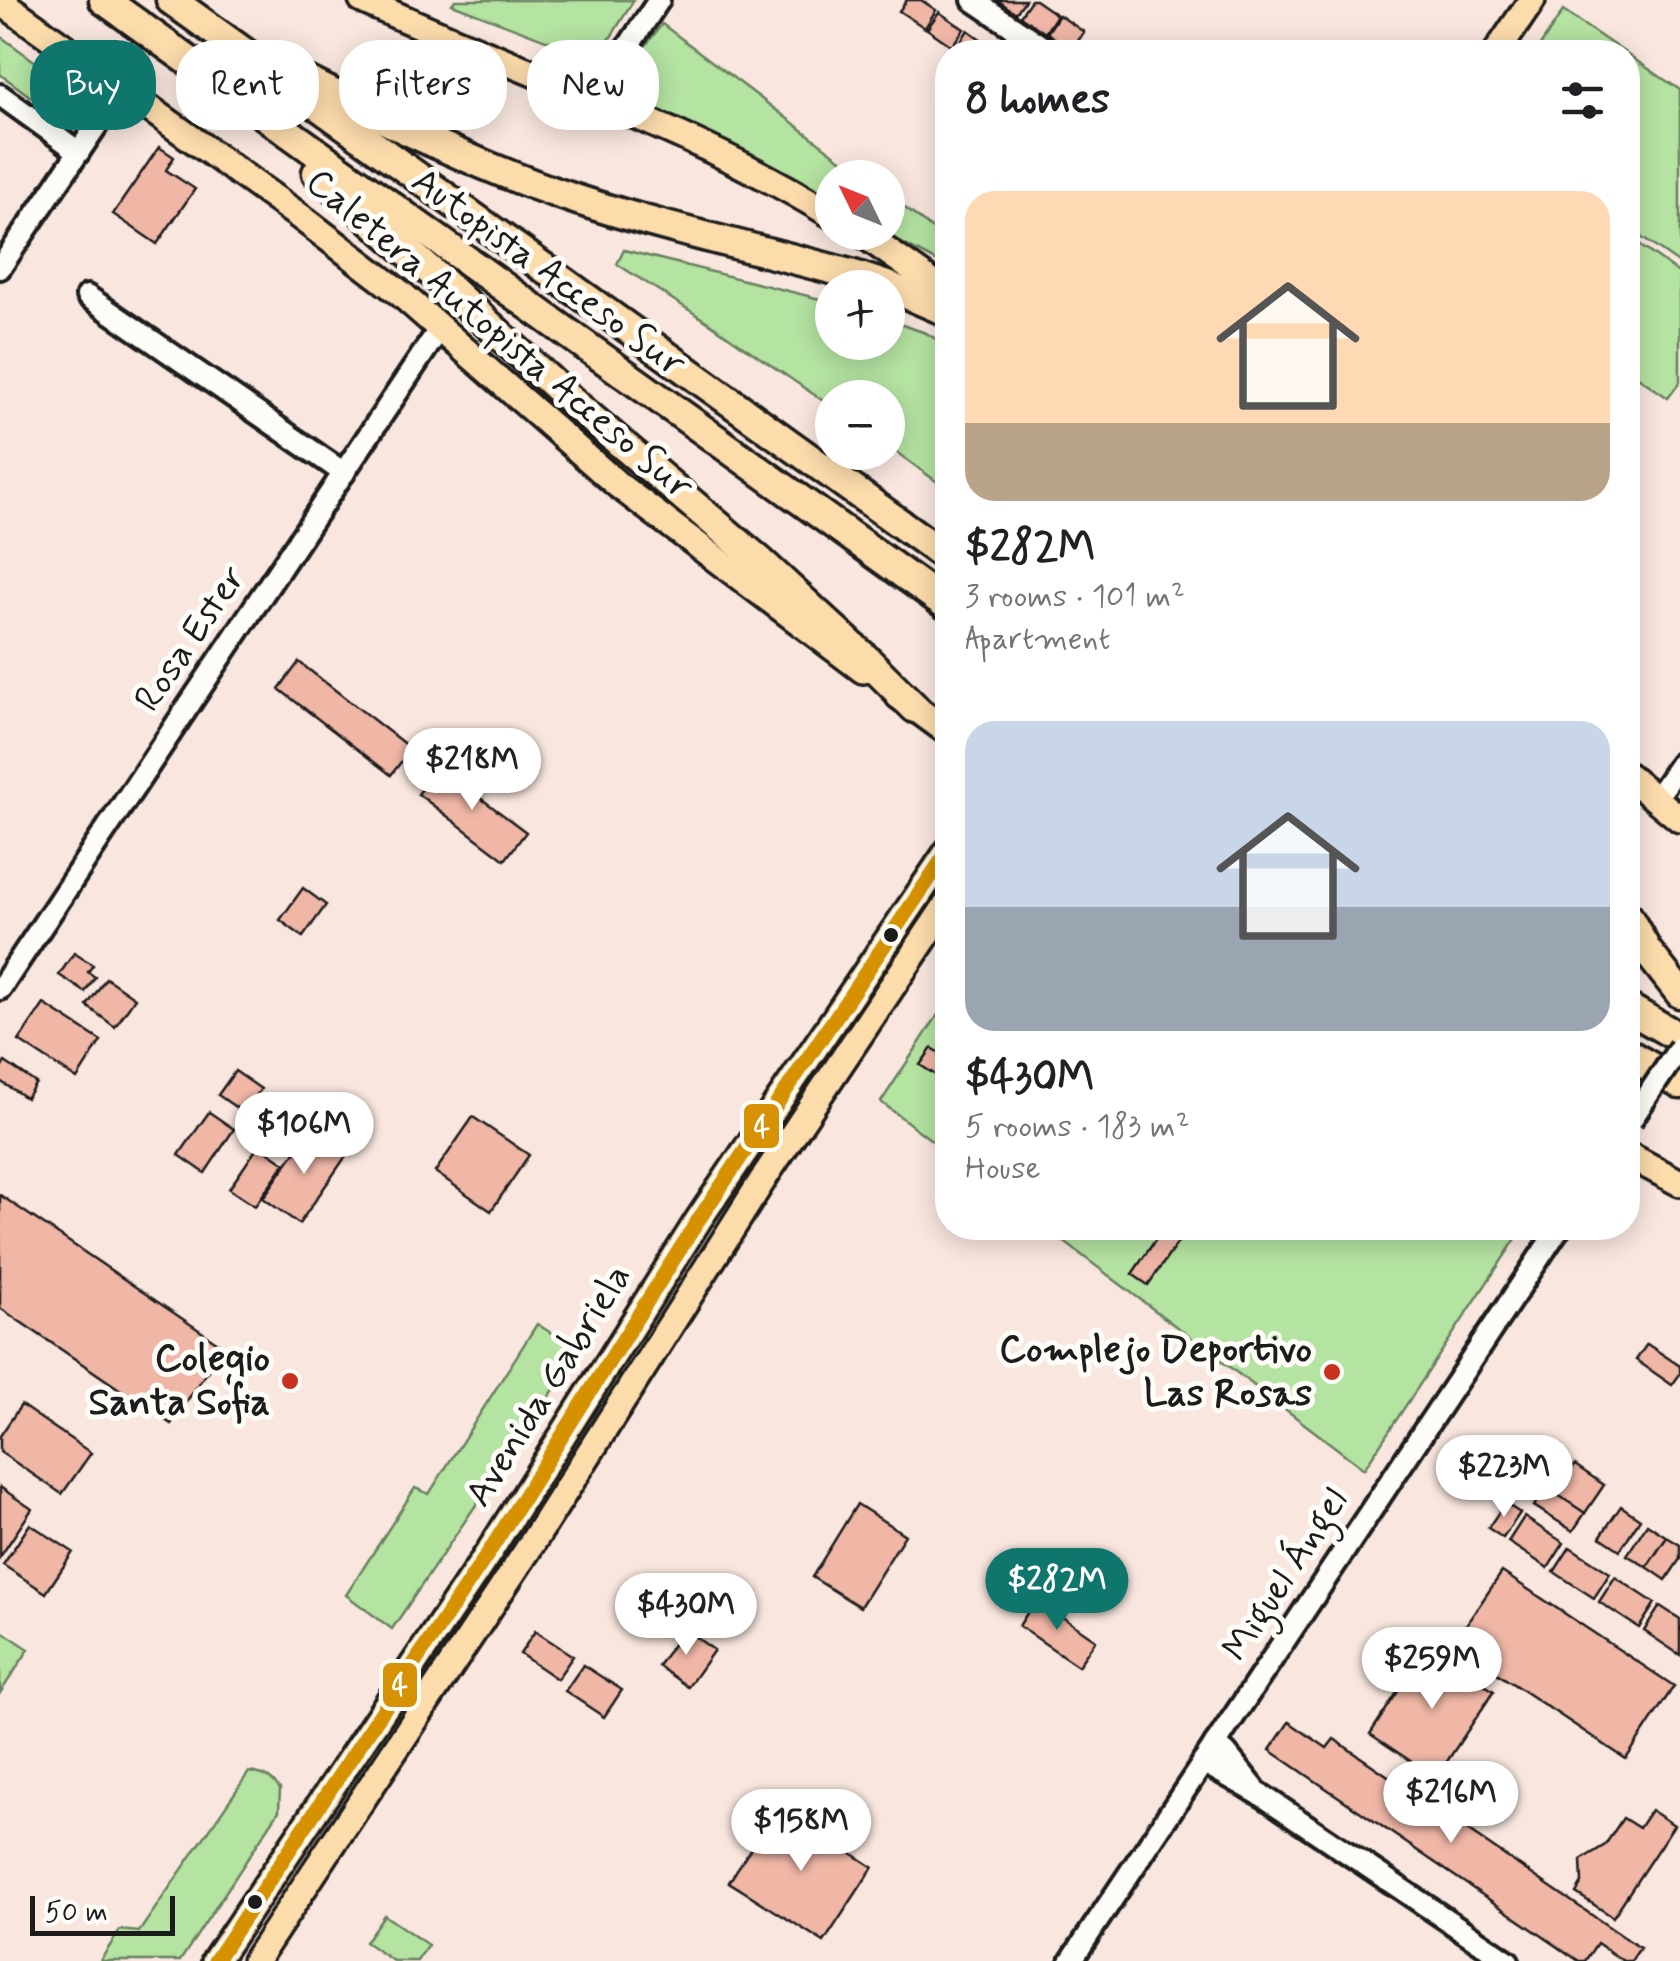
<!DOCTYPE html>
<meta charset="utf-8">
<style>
body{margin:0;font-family:Mynerve,sans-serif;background:#f2f2f2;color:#202124;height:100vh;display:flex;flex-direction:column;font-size:38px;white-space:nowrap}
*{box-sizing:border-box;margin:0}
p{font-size:32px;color:#757577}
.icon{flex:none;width:55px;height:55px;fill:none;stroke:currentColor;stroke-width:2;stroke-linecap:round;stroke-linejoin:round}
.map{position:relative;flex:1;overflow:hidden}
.drawer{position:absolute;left:935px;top:40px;width:705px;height:1200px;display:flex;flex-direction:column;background:#fff;border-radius:40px;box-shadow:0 5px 25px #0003}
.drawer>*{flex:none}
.hud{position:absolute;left:30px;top:40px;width:755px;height:90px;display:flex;gap:20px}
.needle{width:65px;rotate:313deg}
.fabs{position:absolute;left:815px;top:160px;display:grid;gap:20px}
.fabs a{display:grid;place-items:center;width:90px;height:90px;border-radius:50%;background:#fff;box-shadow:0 5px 25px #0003;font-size:50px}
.scale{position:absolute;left:30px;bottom:25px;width:145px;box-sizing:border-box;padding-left:10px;border:5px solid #1c1c1c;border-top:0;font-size:28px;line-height:35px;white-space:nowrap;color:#1c1c1c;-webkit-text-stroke:8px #fdfcf7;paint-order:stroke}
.price{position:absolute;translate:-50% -85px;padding:0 22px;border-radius:35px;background:#fff;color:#222;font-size:32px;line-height:65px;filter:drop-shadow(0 2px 5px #0008)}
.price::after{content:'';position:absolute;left:50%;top:60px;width:30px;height:22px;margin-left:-15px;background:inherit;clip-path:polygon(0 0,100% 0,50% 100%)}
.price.current{background:#0f766e;color:#fff}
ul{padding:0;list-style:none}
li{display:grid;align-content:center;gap:20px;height:530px;padding:0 30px}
li span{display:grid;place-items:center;height:310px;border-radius:30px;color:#555}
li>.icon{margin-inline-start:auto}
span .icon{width:180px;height:180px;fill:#fffc;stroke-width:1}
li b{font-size:42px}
h2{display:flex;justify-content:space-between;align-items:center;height:120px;padding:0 30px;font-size:42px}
.tag{padding:0 35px;border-radius:40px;background:#fff;box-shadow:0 5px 25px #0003;font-size:35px;line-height:90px}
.tag.current{background:#0f766e;color:#fff}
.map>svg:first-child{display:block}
</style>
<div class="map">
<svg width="1680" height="1961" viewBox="0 0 1680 1961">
<rect width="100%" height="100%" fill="#f9e7df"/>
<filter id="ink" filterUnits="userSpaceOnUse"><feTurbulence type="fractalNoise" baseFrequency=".01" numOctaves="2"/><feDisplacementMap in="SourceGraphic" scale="20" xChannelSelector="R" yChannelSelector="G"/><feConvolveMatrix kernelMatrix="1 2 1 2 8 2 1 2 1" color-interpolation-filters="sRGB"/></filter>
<g filter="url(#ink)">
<g fill="#b5e3a2" stroke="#68805f" stroke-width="2.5">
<path d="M455 0H634L601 53 590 57 452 4Z"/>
<path d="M1563 11 1624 52H1536Z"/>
<path d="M662 24 865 177 832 178V205L614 87Z"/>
<path d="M0 36 89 101 77 120H62L0 74Z"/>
<path d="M1628 55 1680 90V264L1628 228Z"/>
<path d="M888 195 947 240V267L883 233 888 232Z"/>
<path d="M1628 237 1680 274V382L1668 398 1628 370Z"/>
<path d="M624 250 832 302V342H888V320L926 333 947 346V489L888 446V398H832V407L711 324 617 264Z"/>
<path d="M947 1001V1152L881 1102Z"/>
<path d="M1046 1228H1523L1364 1469Z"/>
<path d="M537 1324 580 1351 392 1629 346 1595 415 1488 429 1494Z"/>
<path d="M0 1630 29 1649 0 1693Z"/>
<path d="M249 1772C264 1774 271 1777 280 1789L279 1811 180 1961H100L120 1930 139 1932Z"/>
<path d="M384 1915 428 1945 417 1961H393L365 1942Z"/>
</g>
<g fill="#f0b7a7" stroke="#1c1c1c" stroke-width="2.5">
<path d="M907 0H921L936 10 925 28 899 11Z"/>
<path d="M997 0H1025L1016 13Z"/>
<path d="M1031 0H1035L1057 15 1045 33 1020 16Z"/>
<path d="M939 12 964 29 952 46 927 29Z"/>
<path d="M1059 15 1084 32 1072 50 1047 33Z"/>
<path d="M968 30 993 48 990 52H962L956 48Z"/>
<path d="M159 147 174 157 166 170 195 189 157 244 113 214Z"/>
<path d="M299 662 411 749 391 775 279 689Z"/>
<path d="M439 767 526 832 505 860 418 794Z"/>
<path d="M303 888 326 905 303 937 280 920Z"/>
<path d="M74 953 93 965 88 972 95 977 85 992 59 975Z"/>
<path d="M106 978 135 998 115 1027 87 1006Z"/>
<path d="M44 1004 101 1041 77 1079 19 1041Z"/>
<path d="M932 1048 948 1058V1083L920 1065Z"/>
<path d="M5 1062 36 1083 26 1098 0 1081V1070Z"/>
<path d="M235 1071 261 1089 244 1113 218 1095Z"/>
<path d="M282 1107 308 1125 291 1149 265 1131Z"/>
<path d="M209 1112 234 1129 205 1173 179 1155Z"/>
<path d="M473 1117 529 1155 491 1211 435 1172Z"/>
<path d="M310 1131 346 1156 299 1224 263 1198Z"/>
<path d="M259 1145 285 1163 255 1206 229 1189Z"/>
<path d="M0 1195 224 1347 171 1424 0 1308Z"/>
<path d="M1155 1228H1188L1148 1285 1132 1274 1161 1232Z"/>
<path d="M1647 1344 1680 1366V1374L1672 1385 1636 1360Z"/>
<path d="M21 1405 91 1453 62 1494 0 1452V1436Z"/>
<path d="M1575 1465 1604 1485 1585 1513 1556 1494Z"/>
<path d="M0 1487 32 1509 0 1557Z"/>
<path d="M1546 1487 1585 1513 1573 1531 1534 1506Z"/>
<path d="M1505 1503 1520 1513 1503 1538 1488 1528Z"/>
<path d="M857 1504 905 1535 860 1607 812 1577Z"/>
<path d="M1621 1506 1640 1519 1620 1550 1600 1537Z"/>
<path d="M1524 1517 1564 1543 1548 1568 1508 1542Z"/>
<path d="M30 1524 73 1552 46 1593 3 1565Z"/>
<path d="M1647 1524 1667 1537 1647 1567 1627 1555Z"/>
<path d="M1667 1537 1680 1545V1559L1666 1580 1647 1567Z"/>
<path d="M1570 1547 1610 1573 1594 1598 1554 1572Z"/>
<path d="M1502 1572 1674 1686 1626 1759 1453 1644Z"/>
<path d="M1615 1577 1655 1603 1639 1628 1599 1602Z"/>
<path d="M1036 1599 1096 1640 1078 1666 1019 1626Z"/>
<path d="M1660 1606 1680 1619V1655L1644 1631Z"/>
<path d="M684 1629 714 1650 688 1687 658 1666Z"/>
<path d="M535 1631 573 1656 557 1679 520 1654Z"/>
<path d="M1427 1647 1494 1691 1436 1778 1370 1734Z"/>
<path d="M583 1665 622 1690 604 1717 565 1691Z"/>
<path d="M1289 1722 1327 1748 1334 1739 1640 1948 1631 1961H1623L1597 1943 1585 1961H1579L1270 1750Z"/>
<path d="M778 1806 873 1867 824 1942 729 1882Z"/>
<path d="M1651 1810 1674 1825 1613 1917 1576 1893 1582 1883 1581 1860 1605 1845 1623 1818 1639 1828Z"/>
</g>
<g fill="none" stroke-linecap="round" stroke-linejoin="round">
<g stroke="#1c1c1c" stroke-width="28">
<g id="minor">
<path d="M973 0 1050 52"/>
<path d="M0 95 79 152"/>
<path d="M594 98 659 0"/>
<path d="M0 268 122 88"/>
<path d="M87 296 344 473"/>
<path d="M1656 799 1680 764"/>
<path d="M0 989 440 328"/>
<path d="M1215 1744 1226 1753 1254 1788"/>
<path d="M1203 1762 1263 1796 1508 1961"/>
<path d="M1071 1961 1559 1228"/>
</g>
</g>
<g stroke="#1c1c1c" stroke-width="32">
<g id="major">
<path d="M362 0C518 72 686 125 832 215"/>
<path d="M0 1 302 218 400 293 618 485 863 670"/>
<path d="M1497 52 1532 0"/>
<path d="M860 232 948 294"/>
<path d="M899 696 948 732"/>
<path d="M1628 776 1680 819"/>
<path d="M1628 1155 1680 1183"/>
<path d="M215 1961 489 1552 699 1219 948 851"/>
<path d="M255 1961 527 1551 769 1170 948 903"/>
</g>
</g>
<g stroke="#1c1c1c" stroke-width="35">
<g id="highway">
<path d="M104 0 948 606"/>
<path d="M171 0 948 558"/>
<path d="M307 81C395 125 483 169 578 200 669 230 764 250 857 276L890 287 948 312"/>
<path d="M317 173 436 276 578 407 761 562 864 657 915 708"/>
<path d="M1628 917 1647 951 1680 993"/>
<path d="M1628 1008 1680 1038"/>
<path d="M1628 1054 1680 1084"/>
</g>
</g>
<use href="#minor" stroke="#fdfcf7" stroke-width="20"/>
<use href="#major" stroke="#fddcac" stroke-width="25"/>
<use href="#highway" stroke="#fddcac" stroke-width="28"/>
<g stroke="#1c1c1c" stroke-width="28" stroke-linecap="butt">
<path id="minor-bridge" d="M1631 1120 1680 1047"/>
</g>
<use href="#minor-bridge" stroke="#fdfcf7" stroke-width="20"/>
<g stroke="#fdfcf7" stroke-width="22">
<path id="bus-1" d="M215 1961 489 1552 699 1219 948 851"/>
</g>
<use href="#bus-1" stroke="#d69104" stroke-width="15"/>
</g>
</g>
<g fill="#1c1c1c" stroke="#fdfcf7" stroke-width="4">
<circle cx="891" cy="935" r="9"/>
<circle cx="255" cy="1902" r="9"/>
</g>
<g fill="#c8321e" stroke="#fdfcf7" stroke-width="4">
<circle cx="1332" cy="1372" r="10"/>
<circle cx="290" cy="1381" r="10"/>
</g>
<g text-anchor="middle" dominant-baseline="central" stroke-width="10" stroke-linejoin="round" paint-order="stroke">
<g font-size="38" fill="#1c1c1c" stroke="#fdfcf7">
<text transform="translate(548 273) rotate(36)">Autopista Acceso Sur</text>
<text transform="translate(499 335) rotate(40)">Caletera Autopista Acceso Sur</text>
<text transform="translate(191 639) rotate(-56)">Rosa Ester</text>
<text transform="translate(549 1386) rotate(-58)">Avenida Gabriela</text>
<text transform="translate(1286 1575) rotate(-57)">Miguel Ángel</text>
</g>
<g font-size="38" font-weight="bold" fill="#1c1c1c" stroke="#fdfcf7" text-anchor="end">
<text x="1312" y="1350">Complejo Deportivo<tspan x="1312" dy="44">Las Rosas</tspan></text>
<text x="270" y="1359">Colegio<tspan x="270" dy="44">Santa Sofia</tspan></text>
</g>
</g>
<g stroke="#fdfcf7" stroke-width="4">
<rect x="742" y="1102" width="39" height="48" rx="10" fill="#d69104"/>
<rect x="381" y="1661" width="38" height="48" rx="10" fill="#d69104"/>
</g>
<g font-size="28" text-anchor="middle" font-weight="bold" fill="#fff">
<text x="762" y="1136">4</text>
<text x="400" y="1694">4</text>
</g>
</svg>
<div class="fabs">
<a><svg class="needle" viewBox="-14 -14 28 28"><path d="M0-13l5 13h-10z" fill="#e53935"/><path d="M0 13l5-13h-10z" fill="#757577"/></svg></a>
<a>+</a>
<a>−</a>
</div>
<div class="scale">50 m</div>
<b class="price" style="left:472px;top:813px">$218M</b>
<b class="price" style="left:304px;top:1177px">$106M</b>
<b class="price" style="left:1504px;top:1520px">$223M</b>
<b class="price current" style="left:1057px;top:1633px">$282M</b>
<b class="price" style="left:686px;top:1658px">$430M</b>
<b class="price" style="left:1432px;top:1712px">$259M</b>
<b class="price" style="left:1451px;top:1846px">$216M</b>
<b class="price" style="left:801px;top:1874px">$158M</b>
<div class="hud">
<a class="tag current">Buy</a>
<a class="tag">Rent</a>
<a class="tag">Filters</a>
<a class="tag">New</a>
</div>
<section class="drawer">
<h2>8 homes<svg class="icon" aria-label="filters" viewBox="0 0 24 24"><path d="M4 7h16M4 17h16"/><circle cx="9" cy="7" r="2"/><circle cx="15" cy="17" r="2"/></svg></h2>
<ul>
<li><span style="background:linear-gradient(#ffd9b3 75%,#b9a48a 0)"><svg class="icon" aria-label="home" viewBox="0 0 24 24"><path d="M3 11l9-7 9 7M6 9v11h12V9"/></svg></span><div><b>$282M</b><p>3 rooms · 101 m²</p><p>Apartment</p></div></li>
<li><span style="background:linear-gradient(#c9d6e8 60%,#9aa5b1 0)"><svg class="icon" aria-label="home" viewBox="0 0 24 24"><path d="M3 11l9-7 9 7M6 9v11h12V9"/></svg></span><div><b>$430M</b><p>5 rooms · 183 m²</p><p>House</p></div></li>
</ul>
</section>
</div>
